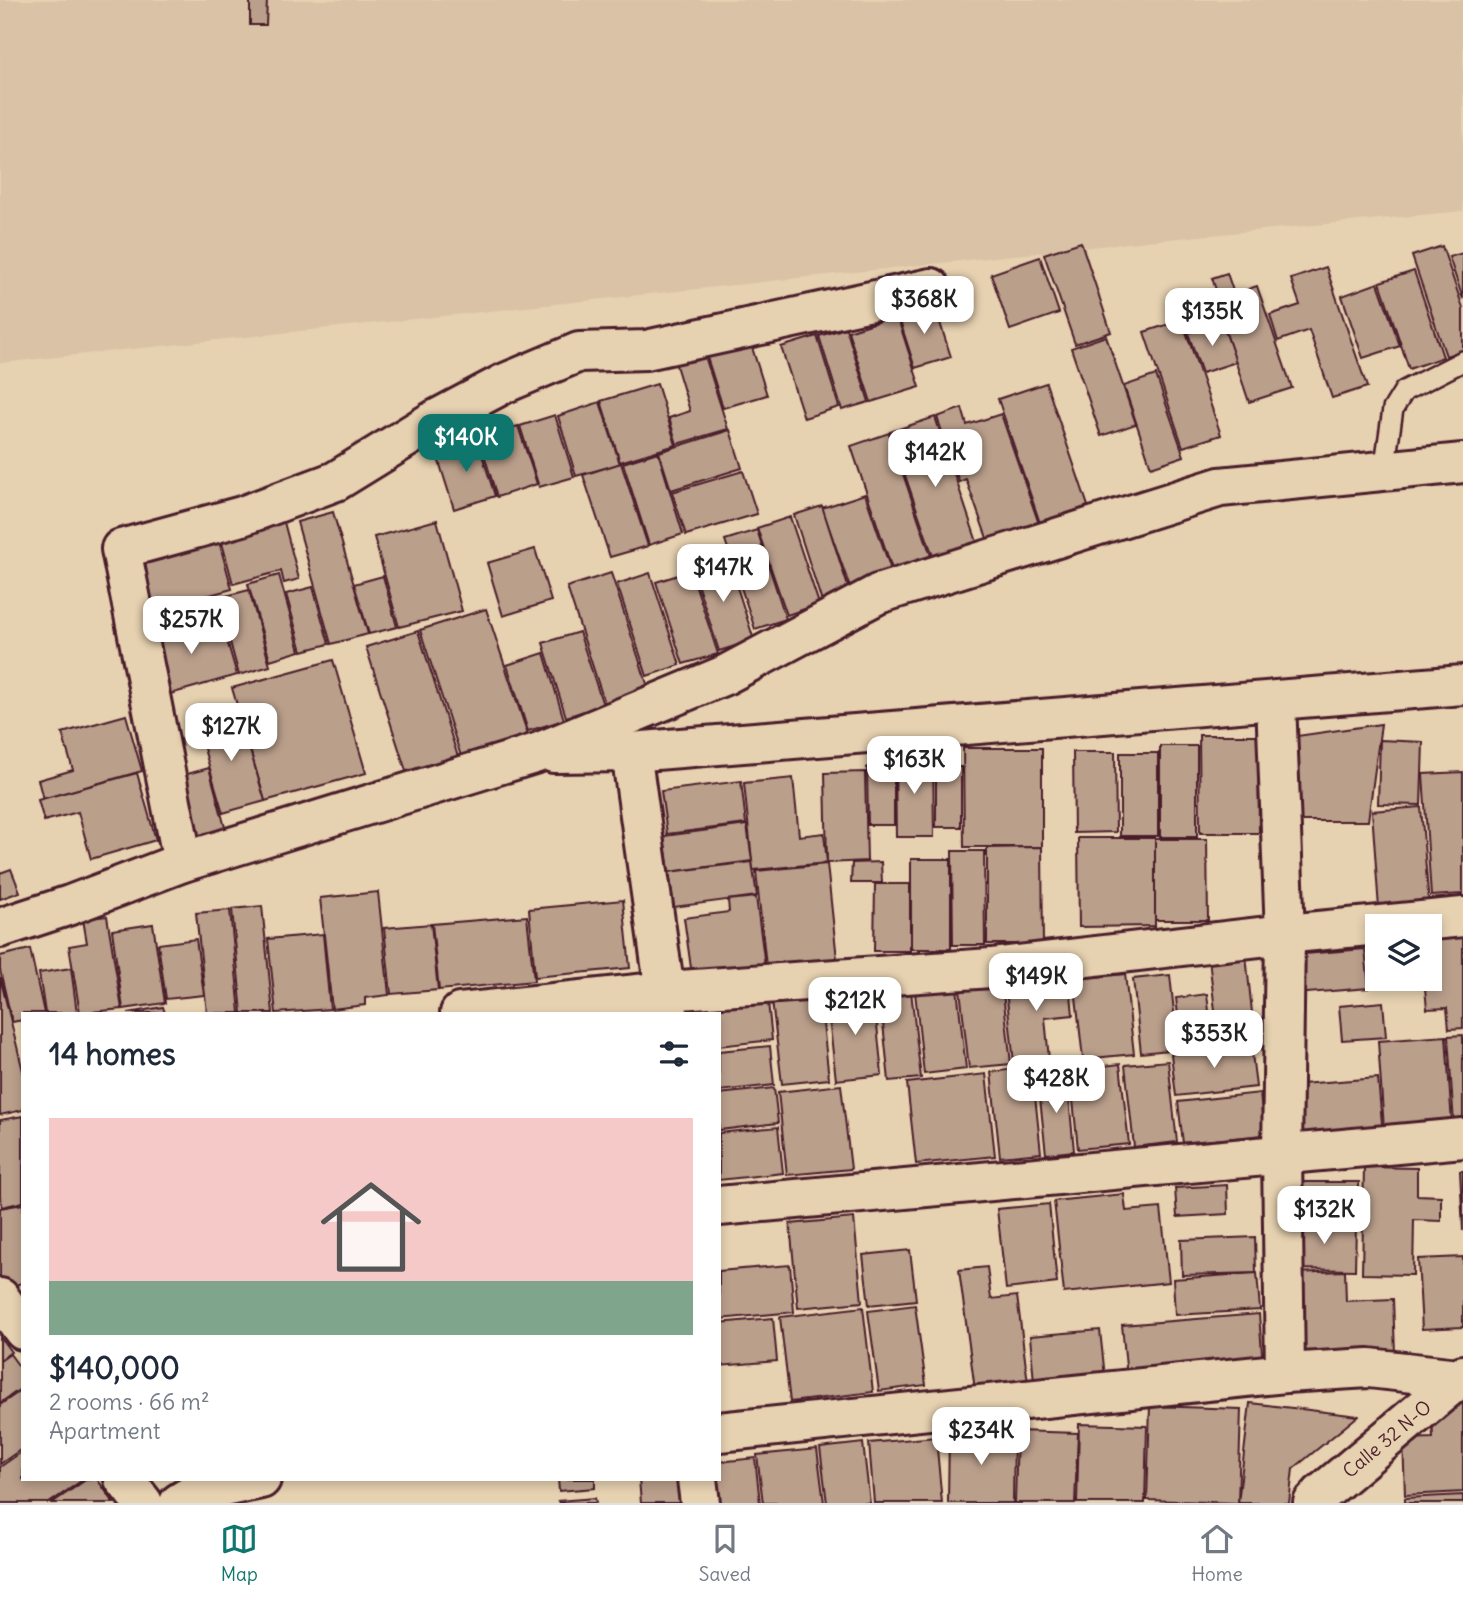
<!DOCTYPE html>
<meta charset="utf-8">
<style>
body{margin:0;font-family:Delius,sans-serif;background:#f2f2f3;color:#1f2937;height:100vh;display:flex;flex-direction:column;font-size:26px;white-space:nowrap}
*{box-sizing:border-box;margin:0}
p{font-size:23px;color:#747a83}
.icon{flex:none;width:38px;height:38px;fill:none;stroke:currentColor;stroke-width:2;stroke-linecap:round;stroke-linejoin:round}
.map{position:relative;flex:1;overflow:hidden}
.sheet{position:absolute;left:21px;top:1012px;width:700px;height:469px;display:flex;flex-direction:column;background:#fff;border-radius:0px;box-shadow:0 4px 10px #0003}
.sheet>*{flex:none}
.buttons{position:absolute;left:1365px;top:914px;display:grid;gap:14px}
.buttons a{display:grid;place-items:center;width:77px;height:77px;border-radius:0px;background:#fff;box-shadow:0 4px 10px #0003;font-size:35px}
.price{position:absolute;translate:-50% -60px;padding:0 16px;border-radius:14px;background:#fff;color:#222;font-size:23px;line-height:46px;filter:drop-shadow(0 2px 4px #0008)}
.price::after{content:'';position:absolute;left:50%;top:42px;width:21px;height:16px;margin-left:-10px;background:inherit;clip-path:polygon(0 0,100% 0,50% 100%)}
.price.selected{background:#0f766e;color:#fff}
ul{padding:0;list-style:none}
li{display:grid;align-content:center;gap:14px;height:371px;padding:0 28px}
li+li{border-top:2px solid #e0e1e3}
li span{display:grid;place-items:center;height:217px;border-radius:0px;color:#555}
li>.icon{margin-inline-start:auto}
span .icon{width:126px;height:126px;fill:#fffc;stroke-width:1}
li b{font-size:30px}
h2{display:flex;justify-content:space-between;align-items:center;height:84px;padding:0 28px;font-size:30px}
.tab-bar{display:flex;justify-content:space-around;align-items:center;height:98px;border-top:2px solid #e0e1e3;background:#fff;font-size:19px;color:#747a83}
.tab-bar a{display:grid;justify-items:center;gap:4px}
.tab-bar .selected{color:#0f766e}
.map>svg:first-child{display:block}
</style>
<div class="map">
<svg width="1463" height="1503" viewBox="0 0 1463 1503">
<rect width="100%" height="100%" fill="#e6d1b0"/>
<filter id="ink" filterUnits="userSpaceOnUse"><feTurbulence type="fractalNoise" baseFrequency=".0143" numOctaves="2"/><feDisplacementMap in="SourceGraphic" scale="14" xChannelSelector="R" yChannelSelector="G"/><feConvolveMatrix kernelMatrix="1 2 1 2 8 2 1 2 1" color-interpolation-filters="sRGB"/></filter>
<g filter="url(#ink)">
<path fill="#d9c2a5" d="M0 0H1463V211L1147 241 0 363Z"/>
<g fill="#ba9f8b" stroke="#4a1f2b" stroke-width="2">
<path d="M250 0H267L266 25H250Z"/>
<path d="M1081 242 1111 332 1075 344 1044 254Z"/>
<path d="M1442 246 1463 308V350L1446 356 1412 256Z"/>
<path d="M1463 253V299L1449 257Z"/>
<path d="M1040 257 1059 313 1010 330 991 274Z"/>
<path d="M1326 267 1367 387 1332 398 1309 330 1278 341 1270 315 1300 305 1291 279Z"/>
<path d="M1414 271 1443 357 1409 369 1380 282Z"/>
<path d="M1227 273 1233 291 1218 296 1212 278Z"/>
<path d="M1378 283 1400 346 1363 358 1342 296Z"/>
<path d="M1257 286 1292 388 1249 402 1215 300Z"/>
<path d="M934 304 951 357 915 368 898 315Z"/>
<path d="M897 316 920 387 871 402 848 331Z"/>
<path d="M1182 320 1221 435 1183 447 1144 332Z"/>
<path d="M1222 322 1236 362 1202 373 1188 333Z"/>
<path d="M846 328 869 402 842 410 819 336Z"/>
<path d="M817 336 839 407 804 418 781 347Z"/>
<path d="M1106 336 1136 424 1101 436 1071 348Z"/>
<path d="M750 341 767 395 723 408 706 354Z"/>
<path d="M704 353 728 429 677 444 669 418 690 411 675 362Z"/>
<path d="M1156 375 1184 456 1151 467 1124 386Z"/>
<path d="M1046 383 1088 506 1040 523 998 399Z"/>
<path d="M657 384 676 445 620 462 601 401Z"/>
<path d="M600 402 620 464 576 476 558 416Z"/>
<path d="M962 408 967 425 1001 414 1039 524 988 541 966 479 959 482 937 417Z"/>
<path d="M555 415 574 477 539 487 520 426Z"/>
<path d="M935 417 979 548 935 562 890 432Z"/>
<path d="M518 426 537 484 497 497 479 438Z"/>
<path d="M730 430 742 468 671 490 659 452Z"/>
<path d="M889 433 931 556 892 569 851 446Z"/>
<path d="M477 439 495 496 454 509 436 452Z"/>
<path d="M658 452 683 534 649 545 623 463Z"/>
<path d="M621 463 648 546 610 557 583 475Z"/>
<path d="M743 471 757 514 686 535 672 492Z"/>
<path d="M865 494 894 579 852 593 822 508Z"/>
<path d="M822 506 850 593 822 602 794 515Z"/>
<path d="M333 512 368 634 331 644 297 522Z"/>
<path d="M790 517 819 604 787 615 757 528Z"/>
<path d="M437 520 462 611 399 627 374 537Z"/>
<path d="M284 522 299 579 284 583 281 571 233 584 221 539Z"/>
<path d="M757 530 786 619 755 629 725 540Z"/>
<path d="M218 538 232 589 143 613 129 562Z"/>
<path d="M535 549 551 601 503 616 487 563Z"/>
<path d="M727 556 754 640 719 651 692 567Z"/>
<path d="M691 571 718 654 683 664 656 582Z"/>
<path d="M611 573 649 690 605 704 567 587Z"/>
<path d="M650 573 680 665 647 676 617 584Z"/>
<path d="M279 575 300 651 270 660 248 584Z"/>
<path d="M383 576 397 627 369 634 354 584Z"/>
<path d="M313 587 329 644 302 651 286 594Z"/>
<path d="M249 590 270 666 239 675 218 598Z"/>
<path d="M486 609 528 735 461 756 420 630Z"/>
<path d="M220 617 237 675 163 696 146 636Z"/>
<path d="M418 631 458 757 407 774 366 647Z"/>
<path d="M579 632 603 705 566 717 543 643Z"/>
<path d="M544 653 564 720 528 731 507 665Z"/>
<path d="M333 660 366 773 265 801 232 688Z"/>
<path d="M239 713 265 801 223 813 197 725Z"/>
<path d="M126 715 142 771 43 799 38 780 73 770 62 733Z"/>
<path d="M1381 724 1368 821H1293L1290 737Z"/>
<path d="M1199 735H1258L1259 833H1200Z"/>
<path d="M1380 740 1423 742 1421 805 1378 804Z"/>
<rect x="1160" y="746" width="37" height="91"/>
<path d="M963 748H1042V847H964Z"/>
<path d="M1073 752H1115L1116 832 1074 833Z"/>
<rect x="1120" y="753" width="38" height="83"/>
<path d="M895 754H933L934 837H896Z"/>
<path d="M867 767H894V825H868Z"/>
<rect x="936" y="767" width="25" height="60"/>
<path d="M209 768 226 831 191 841 173 778Z"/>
<path d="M865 772 867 861 827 863 825 773Z"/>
<path d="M1463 772V894L1431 896 1423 774Z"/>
<path d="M137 773 156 840 91 859 78 812 44 821 38 800Z"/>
<path d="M793 778 799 836 824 833 827 863 753 870 744 783Z"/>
<path d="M741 781 746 824 667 834 661 791Z"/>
<path d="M1421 807 1429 906 1379 909 1372 811Z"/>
<path d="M747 825 752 861 669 872 664 836Z"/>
<path d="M1078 838H1155V926L1079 927Z"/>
<path d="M1155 839H1207L1208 920H1155Z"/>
<path d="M1042 847 1043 944H987V848Z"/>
<path d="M952 851H984L985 945H953Z"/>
<rect x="911" y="859" width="40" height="90"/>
<path d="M752 862 757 896 674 907 669 872Z"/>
<path d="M881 862 882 883H851L852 863Z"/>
<path d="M827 864 837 959 766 966 756 871Z"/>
<path d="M11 869 20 892 0 899V873Z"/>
<path d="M875 884H910V951H874Z"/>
<path d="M378 892 389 995 365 998V1005L332 1009 320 898Z"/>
<path d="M756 897 765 966 692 975 684 918 729 912 728 900Z"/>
<path d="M623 900 630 968 535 977 529 909Z"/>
<path d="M262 906 273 1013H242L232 909Z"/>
<path d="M230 910 240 1013H207L196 913Z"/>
<path d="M107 916 122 1009 80 1013 69 946 87 943 83 919Z"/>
<path d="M527 916 534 981 439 990 432 924Z"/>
<path d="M153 924 165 1003 123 1009 112 930Z"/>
<path d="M431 924 438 990 391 994 384 928Z"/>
<path d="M323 934 330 1009 276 1013 268 939Z"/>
<path d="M1463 936V1028L1449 1029 1447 1008 1427 1009 1424 978H1430V938Z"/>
<path d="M196 939 204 995 166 999 158 944Z"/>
<path d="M30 949 44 1013H23V1020L12 1022 0 970V956Z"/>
<path d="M1365 949 1369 988 1295 994 1292 955Z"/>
<path d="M1246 955 1255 1041 1219 1045 1209 959Z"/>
<path d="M71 968 77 1013H45L39 973Z"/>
<path d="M1069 974 1073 1015 1045 1018 1049 1059 1014 1063 1005 981Z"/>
<path d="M1125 974 1134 1054 1083 1059 1074 979Z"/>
<path d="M1170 975 1178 1049 1141 1053 1133 979Z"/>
<path d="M0 977 23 1071V1110L0 1115Z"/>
<path d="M1002 984 1011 1064 969 1068 960 989Z"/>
<path d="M957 988 966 1069 924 1074 915 992Z"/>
<path d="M911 991 921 1078 889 1081 880 994Z"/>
<path d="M1207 994 1213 1046 1182 1049 1176 998Z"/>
<path d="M874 995 882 1075 836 1080 827 1000Z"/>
<path d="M820 996 829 1079 782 1084 772 1001Z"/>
<path d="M768 1002 772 1040 719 1046V1013H679L678 1011Z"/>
<path d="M1383 1002 1386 1037 1342 1040 1339 1006Z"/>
<path d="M163 1007 165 1013H128Z"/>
<path d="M1463 1035V1123L1454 1124 1448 1036Z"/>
<path d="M1446 1036 1452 1124 1384 1129 1378 1041Z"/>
<path d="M1251 1045 1256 1087 1176 1096 1171 1054Z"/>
<path d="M770 1046 774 1085 719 1091V1051Z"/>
<path d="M1168 1061 1177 1142 1134 1147 1125 1065Z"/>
<path d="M1120 1064 1129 1144 1078 1149 1070 1070Z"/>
<path d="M1032 1067 1041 1153 1000 1157 991 1072Z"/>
<path d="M986 1074 995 1156 916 1164 907 1083Z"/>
<path d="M1067 1077 1074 1151 1046 1154 1038 1080Z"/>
<path d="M1378 1078 1383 1135 1293 1142 1288 1085Z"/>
<path d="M841 1085 851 1169 787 1175 778 1092Z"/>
<path d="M774 1088 778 1123 719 1130V1094Z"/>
<path d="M1260 1093 1264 1135 1183 1143 1178 1102Z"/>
<path d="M23 1116V1202L2 1207 0 1196V1120Z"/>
<path d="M778 1127 783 1173 719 1180V1133Z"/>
<path d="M1364 1167 1417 1168V1195L1441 1196V1221L1414 1220 1413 1275 1362 1274Z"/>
<path d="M1460 1171H1463V1231Z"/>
<path d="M1287 1182H1359V1211L1287 1210Z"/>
<path d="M1227 1185 1228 1214 1177 1217 1175 1188Z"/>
<path d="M1124 1194 1126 1211 1161 1208 1169 1282 1064 1293 1054 1201Z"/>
<path d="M23 1204V1283L0 1288V1208Z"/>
<path d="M1049 1204 1057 1283 1006 1289 997 1209Z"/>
<path d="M854 1218 862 1302 798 1308 790 1224Z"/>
<path d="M1292 1222 1356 1223 1355 1270 1292 1269Z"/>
<path d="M1255 1237 1256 1273 1182 1275 1181 1240Z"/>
<path d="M910 1250 916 1300 869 1305 863 1255Z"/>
<path d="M1463 1257V1327L1422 1329 1418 1259Z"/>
<path d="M790 1265 794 1312 719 1319V1271Z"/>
<path d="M987 1267 991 1299 1017 1296 1028 1383 975 1390 959 1270Z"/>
<path d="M1345 1271 1346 1301 1393 1299 1395 1353 1297 1357 1293 1273Z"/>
<path d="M1257 1273 1260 1310 1175 1315 1173 1279Z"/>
<path d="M915 1305 926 1385 879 1391 868 1311Z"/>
<path d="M863 1307 873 1392 790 1402 780 1317Z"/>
<path d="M1259 1314 1263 1366 1127 1377 1122 1325Z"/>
<path d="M773 1318 777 1361 719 1366V1323Z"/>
<path d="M1100 1330 1105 1377 1034 1382 1030 1336Z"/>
<path d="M0 1337 11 1352 0 1360Z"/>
<path d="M10 1354 23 1372V1387L0 1403V1361Z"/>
<path d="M23 1389V1448L0 1464V1405Z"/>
<path d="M1463 1396V1492L1405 1495 1403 1439 1433 1438 1432 1413Z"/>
<path d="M1250 1403 1301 1409 1358 1416 1293 1469 1289 1503H1238Z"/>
<path d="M1150 1406 1241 1409 1238 1503 1147 1500Z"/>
<path d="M1079 1424 1147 1426 1145 1503H1077Z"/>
<path d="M949 1431 1014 1432 1013 1503H948Z"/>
<path d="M1017 1431 1078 1433 1075 1503H1015Z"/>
<path d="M936 1437 942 1503H874L869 1443Z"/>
<path d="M863 1443 870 1503H827L820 1448Z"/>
<path d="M817 1449 824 1503H763L757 1455Z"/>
<path d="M23 1451V1479H84L49 1503H0V1467Z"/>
<path d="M755 1458 760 1503H717L715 1479H719V1462Z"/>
<path d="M87 1479H97L114 1503H52Z"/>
<path d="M558 1479H595V1488L559 1491Z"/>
<path d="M639 1479H682L684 1503H641Z"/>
<path d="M1463 1495V1503H1405V1498Z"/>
<path d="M595 1498 596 1503H559L558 1501Z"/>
</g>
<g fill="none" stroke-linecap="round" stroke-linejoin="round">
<g stroke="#4a1f2b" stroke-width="24">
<path id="lane" d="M1384 471 1393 409 1404 391 1463 361"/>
</g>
<g stroke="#4a1f2b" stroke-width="44">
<g id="street">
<path d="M1276 701 1285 934 1282 1154 1285 1373"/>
<path d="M631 752 668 1013"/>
<path d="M554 753 631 752 1463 685"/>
<path d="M183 862 121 549 242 516 336 481 435 420 503 384 579 352 646 350 931 288"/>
<path d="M0 928 70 905 183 862 537 753 725 675 878 594 1220 487 1463 463"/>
<path d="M460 1013 666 991 991 968 1285 934 1463 917"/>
<path d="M719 1206 1463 1138"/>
<path d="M0 1298 23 1330"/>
<path d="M719 1432 1285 1373 1369 1368 1458 1378"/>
<path d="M124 1479 143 1503"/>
<path d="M697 1479 700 1503"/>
<path d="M179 1503 195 1493 261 1479"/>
<path id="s1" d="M1313 1503 1321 1494 1463 1375"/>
</g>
</g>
<use href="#lane" stroke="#e6d1b0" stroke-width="19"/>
<use href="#street" stroke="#e6d1b0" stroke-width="38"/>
</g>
</g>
<g text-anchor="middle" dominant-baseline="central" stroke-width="6" stroke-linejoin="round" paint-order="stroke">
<g font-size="19" fill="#4a1f2b" stroke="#e6d1b0">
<text stroke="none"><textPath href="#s1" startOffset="98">Calle 32 N-O</textPath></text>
</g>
</g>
</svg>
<div class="buttons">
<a><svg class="icon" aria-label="layers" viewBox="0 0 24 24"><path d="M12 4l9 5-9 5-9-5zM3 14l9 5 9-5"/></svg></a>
</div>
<b class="price" style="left:924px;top:336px">$368K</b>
<b class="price" style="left:1212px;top:348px">$135K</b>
<b class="price selected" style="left:466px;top:474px">$140K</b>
<b class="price" style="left:935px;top:489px">$142K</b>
<b class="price" style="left:723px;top:604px">$147K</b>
<b class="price" style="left:191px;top:656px">$257K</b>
<b class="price" style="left:231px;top:763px">$127K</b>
<b class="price" style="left:914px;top:796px">$163K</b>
<b class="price" style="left:1036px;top:1013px">$149K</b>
<b class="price" style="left:855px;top:1037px">$212K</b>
<b class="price" style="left:1214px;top:1070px">$353K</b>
<b class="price" style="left:1056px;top:1115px">$428K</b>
<b class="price" style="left:1324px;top:1246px">$132K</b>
<b class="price" style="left:981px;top:1467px">$234K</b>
<section class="sheet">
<h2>14 homes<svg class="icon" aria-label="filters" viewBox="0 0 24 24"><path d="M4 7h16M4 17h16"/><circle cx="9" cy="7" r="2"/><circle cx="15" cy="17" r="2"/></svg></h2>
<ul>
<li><span style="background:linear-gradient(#f6c9c9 75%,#7fa58c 0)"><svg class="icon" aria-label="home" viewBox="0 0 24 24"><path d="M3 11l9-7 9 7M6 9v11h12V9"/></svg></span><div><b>$140,000</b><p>2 rooms · 66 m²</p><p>Apartment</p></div></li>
</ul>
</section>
</div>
<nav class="tab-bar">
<a class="selected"><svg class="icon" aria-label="map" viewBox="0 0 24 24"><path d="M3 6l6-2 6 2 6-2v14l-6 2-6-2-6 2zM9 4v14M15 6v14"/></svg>Map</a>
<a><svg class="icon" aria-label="saved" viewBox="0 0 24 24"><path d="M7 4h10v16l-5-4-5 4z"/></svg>Saved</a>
<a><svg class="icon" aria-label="home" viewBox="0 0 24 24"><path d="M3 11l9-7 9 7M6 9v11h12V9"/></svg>Home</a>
</nav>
